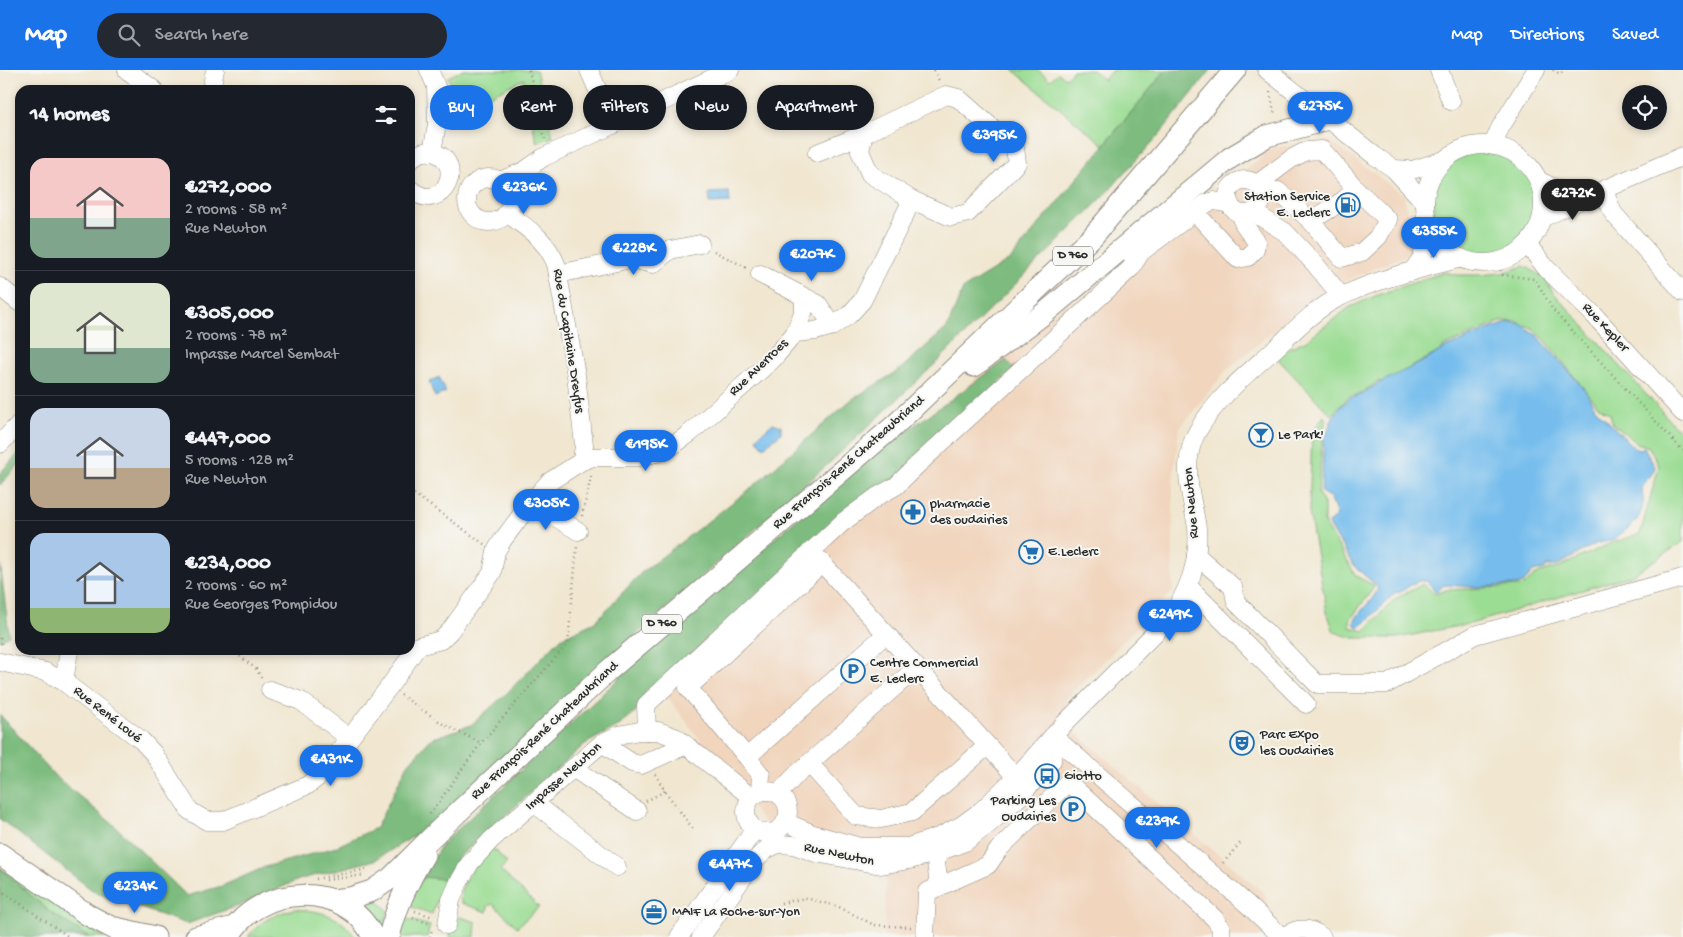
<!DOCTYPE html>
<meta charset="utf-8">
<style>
body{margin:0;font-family:"Gochi Hand",sans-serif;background:#242831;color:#f1f3f6;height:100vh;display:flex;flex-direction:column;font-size:19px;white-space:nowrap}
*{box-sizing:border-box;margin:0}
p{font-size:16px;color:#9ea1a6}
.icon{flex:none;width:28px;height:28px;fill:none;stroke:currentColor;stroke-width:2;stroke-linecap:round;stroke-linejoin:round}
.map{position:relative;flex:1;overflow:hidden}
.panel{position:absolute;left:15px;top:15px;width:400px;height:570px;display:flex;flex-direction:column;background:#171b24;border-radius:15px;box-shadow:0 2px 8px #0003}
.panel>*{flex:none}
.hud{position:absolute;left:430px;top:15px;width:475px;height:45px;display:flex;gap:10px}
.buttons{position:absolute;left:1622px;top:15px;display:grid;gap:10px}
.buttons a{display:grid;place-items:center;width:45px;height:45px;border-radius:50%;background:#171b24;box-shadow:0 2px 8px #0003;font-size:25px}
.price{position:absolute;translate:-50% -42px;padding:0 11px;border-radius:18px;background:#1a73e8;color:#fff;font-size:16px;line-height:32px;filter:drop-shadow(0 1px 2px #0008)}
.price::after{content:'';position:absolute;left:50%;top:30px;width:15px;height:11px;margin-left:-8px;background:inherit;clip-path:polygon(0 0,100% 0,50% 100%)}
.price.current{background:#222;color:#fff}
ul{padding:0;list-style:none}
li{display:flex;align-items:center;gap:15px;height:125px;padding:0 15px}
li+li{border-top:1px solid #363941}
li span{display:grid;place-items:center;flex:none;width:140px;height:100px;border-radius:15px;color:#555}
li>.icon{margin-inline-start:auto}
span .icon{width:60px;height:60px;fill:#fffc;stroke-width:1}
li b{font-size:21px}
h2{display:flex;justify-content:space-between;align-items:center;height:60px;padding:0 15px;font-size:21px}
.tag{padding:0 18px;border-radius:22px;background:#171b24;box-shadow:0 2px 8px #0003;font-size:18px;line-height:45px}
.tag.current{background:#1a73e8;color:#fff}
header{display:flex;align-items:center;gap:30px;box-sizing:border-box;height:70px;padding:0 25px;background:#1a73e8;color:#fff}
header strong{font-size:24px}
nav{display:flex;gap:28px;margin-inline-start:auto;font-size:18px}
.search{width:350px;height:45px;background:#242831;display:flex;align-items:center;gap:12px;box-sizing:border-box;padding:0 18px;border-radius:28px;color:#9ea1a6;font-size:19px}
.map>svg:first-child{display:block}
</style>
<header>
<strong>Map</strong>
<div class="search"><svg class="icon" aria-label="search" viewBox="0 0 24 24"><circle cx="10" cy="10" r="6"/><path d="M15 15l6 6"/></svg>Search here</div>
<nav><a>Map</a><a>Directions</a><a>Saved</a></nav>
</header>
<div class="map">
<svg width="1683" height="867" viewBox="0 0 1683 867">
<rect width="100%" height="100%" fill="#f6f6f2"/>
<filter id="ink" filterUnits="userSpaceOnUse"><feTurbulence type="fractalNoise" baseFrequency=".02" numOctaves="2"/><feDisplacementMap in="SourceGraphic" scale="10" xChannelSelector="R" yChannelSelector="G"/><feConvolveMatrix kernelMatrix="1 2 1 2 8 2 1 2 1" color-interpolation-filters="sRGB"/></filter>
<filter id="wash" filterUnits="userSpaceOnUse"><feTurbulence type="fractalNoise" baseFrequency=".0096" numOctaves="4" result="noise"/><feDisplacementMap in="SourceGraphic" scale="20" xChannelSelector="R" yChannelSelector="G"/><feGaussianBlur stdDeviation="1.12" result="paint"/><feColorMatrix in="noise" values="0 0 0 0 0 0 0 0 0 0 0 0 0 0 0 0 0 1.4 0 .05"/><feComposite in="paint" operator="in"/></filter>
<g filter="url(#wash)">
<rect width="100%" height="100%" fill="#f1e7d1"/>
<path fill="#f1d5bd" d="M1328 70 1404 125 1415 181 1318 223 1225 302 1179 359 1173 411V521L1065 630 1077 664 1266 825 1268 867H884L886 807 778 771 639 590 1061 237 1157 177 1272 78Z"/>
<g fill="#9cdd94" stroke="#648460">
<path d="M463 0H536L553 67 537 73 527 32 524 9 463 39 448 7Z"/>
<path d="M1013 0H1038L1050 10 1058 3 1066 8 1073 0H1092L1104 10 1112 0H1166L1104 75Z"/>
<circle cx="1485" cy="133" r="52"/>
<path d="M1524 196C1538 203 1545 206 1552 221L1683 365V472L1632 505 1474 553 1397 568H1353L1334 562 1327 542 1309 442 1312 362 1324 346 1327 350 1323 359 1318 423 1324 434V452L1356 506 1375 516 1350 550V557L1364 561 1395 529 1423 514 1435 524 1446 520 1523 516 1534 506 1549 499H1555L1609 474 1640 464 1659 396 1649 377 1637 373 1613 354 1610 344 1597 335 1545 270 1532 258 1516 251 1500 252 1443 277 1440 281 1383 313 1379 311 1358 325 1350 326 1331 345 1276 287 1284 280 1305 271 1350 237 1380 224 1445 202 1456 205H1479L1502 203Z"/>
<path d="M490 779 495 780 507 793 500 800 539 837 517 857 493 834 488 836 487 842 461 833C456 815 479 792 490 779Z"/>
<path d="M0 797 80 854 105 867H89L50 842 0 798Z"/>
<path d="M423 807 445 809 432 844 409 836Z"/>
<path d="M373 827 388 840 383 859 373 846 359 832Z"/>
<path d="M294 839C319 841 340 844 355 867H248C261 850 273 845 294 839Z"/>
<path d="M401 847 430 856 427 867H397Z"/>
<path d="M461 847 476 852 475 867H450L452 853Z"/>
</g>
<g fill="#7dbc7e" stroke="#547454">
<path d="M1166 0H1211L1158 66 1101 129 934 295 826 396 618 581 445 747 375 790 301 809 248 832 187 854 96 823 0 749V645L55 706 115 756 187 826 222 816 265 797 333 778 376 758 408 694 431 669 471 655 506 624 561 568 595 552 641 503 750 419 851 330 898 301 947 258 963 219 1010 190Z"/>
<path d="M1006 290 1014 299 883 422 655 615 647 619 636 641 620 655 585 674 459 787 445 809 423 807 442 774 629 599 763 478 872 386Z"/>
<path d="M20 382V393L0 415V403Z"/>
<path d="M0 492 9 565 0 570Z"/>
<path d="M0 798 50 842 89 867H0Z"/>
</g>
<g fill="#76bded" stroke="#50748c">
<path d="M729 122 730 132 710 133 709 123Z"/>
<path d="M1511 252 1521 254 1538 266 1585 320 1595 338 1634 378 1639 380 1644 377 1655 397C1653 406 1643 411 1642 421 1642 423 1643 427 1643 429 1644 437 1640 445 1636 451 1630 459 1620 461 1615 470L1597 473 1557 496H1546L1545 499 1533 502 1523 513 1516 515 1477 517 1444 515 1438 521 1434 520 1427 511H1417L1399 523 1396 522 1366 552 1359 557H1357L1354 553C1359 539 1375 531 1378 517L1354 496 1328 453 1337 446 1331 428 1321 422 1324 370 1333 347 1341 336 1350 328 1358 326 1379 313 1426 290 1443 279 1492 258Z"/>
<path d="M439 307 446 322 435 327 429 312Z"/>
<path d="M773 353 781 356V363L764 377 756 368Z"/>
</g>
</g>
<g filter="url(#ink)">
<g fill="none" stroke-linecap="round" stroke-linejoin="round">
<g stroke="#8e897e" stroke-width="19">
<g id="minor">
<path d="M127 0 154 20"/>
<path d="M429 0 436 16 437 54 432 82"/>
<path d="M589 0 613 55"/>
<path d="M1267 0 1375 86 1394 99 1425 133"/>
<path d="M1439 0 1451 31"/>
<path d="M211 20 215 0"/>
<path d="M1493 75 1500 58 1536 0"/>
<circle cx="1484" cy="134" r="59"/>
<path d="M817 83 864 64 946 25 958 28 1015 78 1017 93 968 143 951 147 912 130 870 104 860 81 864 64"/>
<path d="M410 91C415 84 423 81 431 82 468 89 444 148 410 119"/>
<path d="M1394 99 1412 100 1444 90"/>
<circle cx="489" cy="130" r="22"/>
<circle cx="1245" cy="127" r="17"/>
<path d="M500 111 524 101 544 87 730 0"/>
<path d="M1539 111 1564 122 1591 125"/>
<path d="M1256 115 1291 89 1306 81 1322 80 1356 119 1344 130 1311 151 1278 121 1261 122"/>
<path d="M1604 121 1613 143 1683 222"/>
<path d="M1195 142 1238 189 1248 187 1255 180 1256 171 1243 153 1242 144"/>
<path d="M1253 142 1285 162 1315 194 1341 226"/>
<path d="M507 143C528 159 546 169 556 194L576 305 584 375 582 391"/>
<path d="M1542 148 1591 125 1683 86"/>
<path d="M1311 151 1342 188 1362 182 1378 167 1388 150 1356 119"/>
<path d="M1527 174 1546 198 1594 245 1683 343"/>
<path d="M1133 188 1207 133 1214 131 1230 134"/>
<path d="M1413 200 1421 189 1432 161"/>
<path d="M558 204 631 189 653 194 670 180 700 174"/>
<path d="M760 204 818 234 833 256"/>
<path d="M0 217 20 233"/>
<path d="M795 263 804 240V227"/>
<path d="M0 374 20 353"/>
<path d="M531 432 578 461"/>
<path d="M811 481 1016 707"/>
<path d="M1196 485 1233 517 1236 532 1317 614H1387L1475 565 1683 508"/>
<path d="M1188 516 1306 634"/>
<path d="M0 592 46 602 64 612 141 670 154 684 190 741 207 751H223L308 715 323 703 389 617 418 576 441 570 450 561 492 503 496 481 502 471 531 432 549 412 582 391 593 387H639L665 381 689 364 773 289 795 263 815 261 833 256 849 245 862 231 912 130"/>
<path d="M64 612 69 580"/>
<path d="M270 620 301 631 349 668"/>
<path d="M647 661 646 635 843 452 878 426 896 416 914 398 1131 198 1141 182"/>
<path d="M1053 666 1248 835 1282 867"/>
<path d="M602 673 632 693 641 695 686 675"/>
<path d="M747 687 688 618 822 493"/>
<path d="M809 693 856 746 881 749 912 742 987 676"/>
<path d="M573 698 637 741"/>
<circle cx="767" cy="742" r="21"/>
<path d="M760 721 761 705 747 687 886 564"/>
<path d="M778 724 797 704 916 598"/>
<path d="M534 733 617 797"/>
<path d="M785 752 813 764 860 777H908L941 766 962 755 981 741 1016 707 1064 654 1168 550C1188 524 1200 491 1197 458 1194 436 1187 419 1188 395 1189 384 1192 371 1197 362 1217 327 1248 303 1277 277 1297 258 1317 237 1342 226 1380 208 1421 199 1461 188"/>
<path d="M939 817 936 792 939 773"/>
<path d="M447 855 451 830 459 812 470 793 491 770 602 673 619 665 639 661H658L677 668 751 727"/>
<path d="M679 867 755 759"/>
<path d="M701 867 756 789 767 779 778 774 794 775 816 783 881 795 909 790 935 783 965 772 989 754 1019 727 1052 691 1053 666"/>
<path d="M925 867 927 822 988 795 999 779 1068 712 1215 849 1221 858V867"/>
<path d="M1284 867C1296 857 1310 857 1322 867"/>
</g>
</g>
<g stroke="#8e897e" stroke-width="23">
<g id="major">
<path d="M974 296 1046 242 1230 88 1267 66 1316 53 1327 49"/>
<path d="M0 784 88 845 130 867"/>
<path d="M332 830 350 828 372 821 391 808 438 761 609 600 894 356 1093 166 1235 0"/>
<path d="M116 858 155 867"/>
<path d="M196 867 234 857"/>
<path d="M229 867C257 813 347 810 373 867"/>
<path d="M389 867C396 837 408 811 424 785"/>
</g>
</g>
<g stroke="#8e897e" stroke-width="2.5" stroke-dasharray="1 4" stroke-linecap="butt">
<path d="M529 0 545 69"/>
<path d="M934 0 940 13"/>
<path d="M1553 0 1560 4 1565 0"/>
<path d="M1270 22 1275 46"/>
<path d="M714 181 747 198"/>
<path d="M1496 191 1503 205 1535 209 1553 240 1683 381"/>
<path d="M410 421 484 474"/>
<path d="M582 446 592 403"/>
<path d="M0 568 2 576"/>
<path d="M232 580 256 599 262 609"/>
<path d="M401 625 443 654 481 673"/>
<path d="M655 704 665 721 693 759"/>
<path d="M646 731 665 721"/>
<path d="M430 744 481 673 568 573 577 476"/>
<path d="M1223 793 1241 772"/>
<path d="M316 809 368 799"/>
<path d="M326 810 365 805"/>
<path d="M0 820 69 867"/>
<path d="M781 833 806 828 839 837 874 855 911 857"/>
<path d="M415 841 433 847"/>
<path d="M413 848 431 854"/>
<path d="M430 867 432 859"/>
</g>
<use href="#minor" stroke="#fff" stroke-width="18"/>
<use href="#major" stroke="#fff" stroke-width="21"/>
</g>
</g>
<defs>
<g id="fuel-ring" transform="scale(1.25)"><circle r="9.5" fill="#f6f6f2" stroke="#1f6fb2" stroke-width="1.5"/><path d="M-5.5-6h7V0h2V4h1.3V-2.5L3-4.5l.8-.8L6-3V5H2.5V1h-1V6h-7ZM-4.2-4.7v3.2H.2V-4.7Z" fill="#1f6fb2"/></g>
<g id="bar-ring" transform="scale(1.25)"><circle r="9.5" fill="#f6f6f2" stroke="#1f6fb2" stroke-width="1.5"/><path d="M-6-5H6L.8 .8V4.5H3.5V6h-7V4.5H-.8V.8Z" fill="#1f6fb2"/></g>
<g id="pharmacy-ring" transform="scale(1.25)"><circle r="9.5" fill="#f6f6f2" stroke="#1f6fb2" stroke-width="1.5"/><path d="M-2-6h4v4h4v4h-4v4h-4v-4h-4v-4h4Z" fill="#1f6fb2"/></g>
<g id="supermarket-ring" transform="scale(1.25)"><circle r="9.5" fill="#f6f6f2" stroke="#1f6fb2" stroke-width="1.5"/><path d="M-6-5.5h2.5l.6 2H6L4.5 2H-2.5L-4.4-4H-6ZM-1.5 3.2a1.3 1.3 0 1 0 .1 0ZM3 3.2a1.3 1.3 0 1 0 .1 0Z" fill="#1f6fb2"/></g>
<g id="parking-ring" transform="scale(1.25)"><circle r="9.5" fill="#f6f6f2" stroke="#1f6fb2" stroke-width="1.5"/><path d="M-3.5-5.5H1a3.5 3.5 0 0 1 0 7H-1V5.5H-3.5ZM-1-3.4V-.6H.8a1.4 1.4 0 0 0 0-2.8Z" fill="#1f6fb2"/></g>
<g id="theatre-ring" transform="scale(1.25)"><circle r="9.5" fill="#f6f6f2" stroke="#1f6fb2" stroke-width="1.5"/><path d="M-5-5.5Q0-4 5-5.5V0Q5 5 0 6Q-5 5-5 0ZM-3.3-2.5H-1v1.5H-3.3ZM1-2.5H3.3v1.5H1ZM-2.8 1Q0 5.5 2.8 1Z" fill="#1f6fb2"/></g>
<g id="bus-ring" transform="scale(1.25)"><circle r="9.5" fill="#f6f6f2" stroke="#1f6fb2" stroke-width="1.5"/><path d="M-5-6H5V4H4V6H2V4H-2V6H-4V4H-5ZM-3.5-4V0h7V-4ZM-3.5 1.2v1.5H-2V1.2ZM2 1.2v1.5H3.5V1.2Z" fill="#1f6fb2"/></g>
<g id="office-ring" transform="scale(1.25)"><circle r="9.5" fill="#f6f6f2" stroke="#1f6fb2" stroke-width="1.5"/><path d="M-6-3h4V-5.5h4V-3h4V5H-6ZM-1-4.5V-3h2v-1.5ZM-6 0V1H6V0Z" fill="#1f6fb2"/></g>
</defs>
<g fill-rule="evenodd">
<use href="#fuel-ring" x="1348" y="135"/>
<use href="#bar-ring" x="1261" y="365"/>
<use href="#pharmacy-ring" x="913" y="442"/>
<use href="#supermarket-ring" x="1031" y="482"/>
<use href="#parking-ring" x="853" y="601"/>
<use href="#theatre-ring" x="1242" y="673"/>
<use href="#bus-ring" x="1047" y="706"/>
<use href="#parking-ring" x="1073" y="739"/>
<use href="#office-ring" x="654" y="842"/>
</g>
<g text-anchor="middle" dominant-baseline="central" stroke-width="4" stroke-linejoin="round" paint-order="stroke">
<g fill="#f6f6f2" stroke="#686867" stroke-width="1">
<rect x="1053" y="176.5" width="40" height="19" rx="4"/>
<rect x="642" y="544.5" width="40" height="19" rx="4"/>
</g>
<g font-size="12" font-weight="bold" fill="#2b2b2b">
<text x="1073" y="186">D 760</text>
<text x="662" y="554">D 760</text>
</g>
<g font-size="14" fill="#2b2b2b" stroke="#f6f6f2" text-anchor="start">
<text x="1330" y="127" text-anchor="end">Station Service<tspan x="1330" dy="16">E. Leclerc</tspan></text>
<text x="1278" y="365">Le Park'</text>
<text x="930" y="434">pharmacie<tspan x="930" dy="16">des oudairies</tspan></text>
<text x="1048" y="482">E.Leclerc</text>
<text x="870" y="593">Centre Commercial<tspan x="870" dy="16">E. Leclerc</tspan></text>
<text x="1260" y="665">Parc Expo<tspan x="1260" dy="16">les Oudairies</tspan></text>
<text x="1064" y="706">Giotto</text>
<text x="1056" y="731" text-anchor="end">Parking Les<tspan x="1056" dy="16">Oudairies</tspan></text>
<text x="672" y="842">MAIF La Roche-sur-Yon</text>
</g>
<g font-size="14" fill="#2b2b2b" stroke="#f6f6f2">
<text transform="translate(1605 258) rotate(47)">Rue Kepler</text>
<text transform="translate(568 271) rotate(81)">Rue du Capitaine Dreyfus</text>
<text transform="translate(759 298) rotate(-44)">Rue Averroes</text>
<text transform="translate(849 393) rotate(-41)">Rue François-René Chateaubriand</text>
<text transform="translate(1192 433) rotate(-95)">Rue Newton</text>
<text transform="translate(107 645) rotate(38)">Rue René Loué</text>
<text transform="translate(545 661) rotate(-43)">Rue François-René Chateaubriand</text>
<text transform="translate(564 707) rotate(-41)">Impasse Newton</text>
<text transform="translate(839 785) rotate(12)">Rue Newton</text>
</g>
</g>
</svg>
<div class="buttons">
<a><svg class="icon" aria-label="locate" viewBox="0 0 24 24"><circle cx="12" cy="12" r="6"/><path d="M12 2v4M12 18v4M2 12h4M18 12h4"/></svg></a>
</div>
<b class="price" style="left:1320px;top:64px">€275K</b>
<b class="price" style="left:994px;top:93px">€395K</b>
<b class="price" style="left:524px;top:145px">€236K</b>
<b class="price current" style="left:1573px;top:151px">€272K</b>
<b class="price" style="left:1434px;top:189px">€355K</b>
<b class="price" style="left:634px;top:206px">€228K</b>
<b class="price" style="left:812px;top:212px">€207K</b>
<b class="price" style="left:646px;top:402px">€195K</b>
<b class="price" style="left:546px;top:461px">€305K</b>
<b class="price" style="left:1170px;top:572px">€249K</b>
<b class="price" style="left:331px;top:717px">€431K</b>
<b class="price" style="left:1157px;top:779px">€239K</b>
<b class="price" style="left:730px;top:822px">€447K</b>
<b class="price" style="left:135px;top:844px">€234K</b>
<div class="hud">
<a class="tag current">Buy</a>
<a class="tag">Rent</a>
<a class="tag">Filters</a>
<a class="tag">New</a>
<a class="tag">Apartment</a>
</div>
<section class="panel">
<h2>14 homes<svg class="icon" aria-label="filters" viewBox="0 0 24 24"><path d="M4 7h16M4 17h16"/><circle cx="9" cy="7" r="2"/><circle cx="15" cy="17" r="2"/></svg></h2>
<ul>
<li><span style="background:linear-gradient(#f6c9c9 60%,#7fa58c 0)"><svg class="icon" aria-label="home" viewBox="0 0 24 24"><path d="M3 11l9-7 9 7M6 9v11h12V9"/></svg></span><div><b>€272,000</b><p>2 rooms · 58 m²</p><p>Rue Newton</p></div></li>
<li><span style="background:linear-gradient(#dfe7d0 65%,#7fa58c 0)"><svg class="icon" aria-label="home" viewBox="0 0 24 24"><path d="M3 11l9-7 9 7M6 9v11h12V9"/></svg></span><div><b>€305,000</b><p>2 rooms · 78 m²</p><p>Impasse Marcel Sembat</p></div></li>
<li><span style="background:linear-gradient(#c9d6e8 60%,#b9a48a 0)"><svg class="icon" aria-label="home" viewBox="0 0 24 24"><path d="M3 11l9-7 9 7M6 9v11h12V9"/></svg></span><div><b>€447,000</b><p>5 rooms · 128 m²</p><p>Rue Newton</p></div></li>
<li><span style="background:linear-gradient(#a9c7e8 75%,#8fb573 0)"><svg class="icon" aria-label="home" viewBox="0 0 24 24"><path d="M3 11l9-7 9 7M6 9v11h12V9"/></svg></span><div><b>€234,000</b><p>2 rooms · 60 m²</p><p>Rue Georges Pompidou</p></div></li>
</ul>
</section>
</div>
